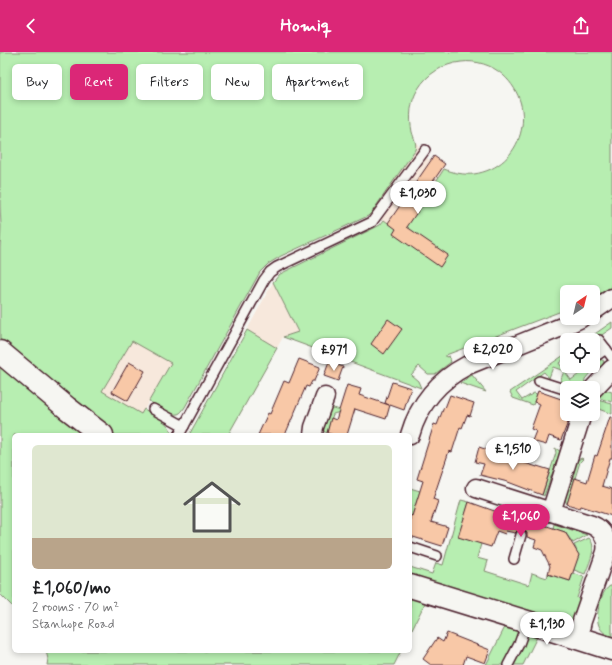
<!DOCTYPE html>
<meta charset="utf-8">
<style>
body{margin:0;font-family:Mynerve,sans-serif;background:#f2f2f2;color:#202124;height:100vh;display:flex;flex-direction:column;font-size:15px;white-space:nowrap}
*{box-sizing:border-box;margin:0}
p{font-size:13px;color:#757577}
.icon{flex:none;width:22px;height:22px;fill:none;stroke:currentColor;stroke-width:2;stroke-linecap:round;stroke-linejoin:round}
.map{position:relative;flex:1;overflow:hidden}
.drawer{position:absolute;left:12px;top:381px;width:400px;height:220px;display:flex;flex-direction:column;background:#fff;border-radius:6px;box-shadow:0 2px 6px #0003}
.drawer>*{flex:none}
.banner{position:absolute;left:12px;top:12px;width:400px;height:36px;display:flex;gap:8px}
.needle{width:26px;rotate:35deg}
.controls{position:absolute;left:560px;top:233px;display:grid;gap:8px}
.controls a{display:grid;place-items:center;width:40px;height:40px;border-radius:6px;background:#fff;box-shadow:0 2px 6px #0003;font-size:20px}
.price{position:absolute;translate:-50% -34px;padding:0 9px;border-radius:14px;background:#fff;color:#222;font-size:13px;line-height:26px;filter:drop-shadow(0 1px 2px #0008)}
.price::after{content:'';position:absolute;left:50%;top:24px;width:12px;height:9px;margin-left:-6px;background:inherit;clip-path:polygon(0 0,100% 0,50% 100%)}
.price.on{background:#db2777;color:#fff}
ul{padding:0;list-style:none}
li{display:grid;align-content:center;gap:8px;height:212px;padding:0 20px}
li+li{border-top:1px solid #e0e0e0}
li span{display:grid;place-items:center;height:124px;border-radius:6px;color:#555}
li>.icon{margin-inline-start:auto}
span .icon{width:72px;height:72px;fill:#fffc;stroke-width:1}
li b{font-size:17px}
.pill{padding:0 14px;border-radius:6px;background:#fff;box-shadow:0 2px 6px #0003;font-size:14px;line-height:36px}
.pill.on{background:#db2777;color:#fff}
header{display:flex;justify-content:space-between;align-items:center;height:52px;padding:0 20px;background:#db2777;color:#fff;font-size:18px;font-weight:800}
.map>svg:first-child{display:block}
</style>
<header><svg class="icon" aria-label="back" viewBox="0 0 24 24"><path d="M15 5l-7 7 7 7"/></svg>Homiq<svg class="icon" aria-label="share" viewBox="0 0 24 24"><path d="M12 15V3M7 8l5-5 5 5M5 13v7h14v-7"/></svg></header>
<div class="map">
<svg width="612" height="613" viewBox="0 0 612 613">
<rect width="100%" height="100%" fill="#f6f6f2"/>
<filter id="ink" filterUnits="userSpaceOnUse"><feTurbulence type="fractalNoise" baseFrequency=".025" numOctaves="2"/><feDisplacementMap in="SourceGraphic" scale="8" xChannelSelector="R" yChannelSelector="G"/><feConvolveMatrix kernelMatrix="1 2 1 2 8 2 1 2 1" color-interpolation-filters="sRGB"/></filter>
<g filter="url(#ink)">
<g fill="#f7e8dc">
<path d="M416 90 428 107 444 117 424 146 418 142 399 170 388 171 372 160 415 98Z"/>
<path d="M273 230 298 281 283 285 277 296 247 278Z"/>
<path d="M132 288 171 311 141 363 102 339Z"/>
</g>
<g fill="#b7eeb1" stroke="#80866e">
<path d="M0 0H612V240L609 236 593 246V240H567V257L446 303V305L449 304 451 310 435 322H428L419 314 411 323 418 329 421 336 283 285 298 280 273 230 280 222 372 177 380 173 384 168 388 171 399 170 418 142 425 146 444 117C454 121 464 123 474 122 523 115 539 55 503 23 492 13 476 8 461 10 443 12 427 22 418 37 410 50 409 65 412 80 414 87 417 91 415 98L372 160 368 164 281 204 268 212 260 220 185 355C183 358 181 361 178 362 172 364 155 353 149 349L171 311 132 289 102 339 141 362 144 357C155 364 170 369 172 383H14V556L0 542V197L1 175 0 153Z"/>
<path d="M612 270V276L593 289 597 294 593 300V288H586Z"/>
<path d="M247 278 277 296 228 383H189Z"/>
<path d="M567 301V305L559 311 571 328 590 314H593V312L600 307 604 309 602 317 601 315H595L585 327 584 334 587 336H579L562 330 561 327 564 319 553 315 549 326 544 320 516 340 522 348 534 341 537 342 533 353 513 346 510 340Z"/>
<path d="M472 323 486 340 460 331Z"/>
<path d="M601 337 612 340V350L595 345Z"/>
<path d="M594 347 612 352V362L593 355Z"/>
<path d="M329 355 344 359 333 362 327 381 323 379 327 366 324 364Z"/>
<path d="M555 396 563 401 561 408 556 411 544 444 542 443 556 401Z"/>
<path d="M582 406 583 407 580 410 567 452 565 448 566 444 577 408Z"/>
<path d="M410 436 420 439 412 464 410 463Z"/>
<path d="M461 448 469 450 464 469 481 492 477 506 488 509 485 519 529 533 532 521 547 526 548 522 570 529 573 521 584 525 577 546 583 548C579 558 576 566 567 572L410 526V515L432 522 436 511 443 513Z"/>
<path d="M554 472 587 483 573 491 565 480 553 476Z"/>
<path d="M589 486C598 495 589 511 585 522L574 518 576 497 574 493Z"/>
<path d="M610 534H612V585C595 579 596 565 600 550 602 544 604 538 610 534Z"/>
<path d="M410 543 426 549 410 581Z"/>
<path d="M505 575 515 577 517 578 519 584 512 599 503 613H486Z"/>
<path d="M529 582 537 585 523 613H511Z"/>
<path d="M46 599H401L394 613H47L48 607Z"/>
</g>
<g fill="#f8c8a7" stroke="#4a1f2b">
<path d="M434 104 445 112 418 151 422 153 407 175 448 203 440 215 393 182 396 177 388 171Z"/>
<path d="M388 267 402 277 384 302 371 292Z"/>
<path d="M299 307 320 315 314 329H312L309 335 306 334 285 383H258L268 361 270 362 284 329 289 331Z"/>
<path d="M129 310 145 319 128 349 112 340Z"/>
<path d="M329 310 343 315 338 329 324 324Z"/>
<path d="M392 330 411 336 404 358 390 353 386 367 355 357 347 383H334L327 381 331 366 336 368 347 333 361 337 359 343 389 353 385 351Z"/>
<path d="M538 339 567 349V364L570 365 561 388 549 384 546 393 532 389 536 379 531 377 540 352 534 350Z"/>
<path d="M450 343 474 351 470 364 467 363 462 376 460 375 452 400 449 399 433 447 438 449 431 470 448 475 442 494 410 484V463L412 464 423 429 417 427 434 372 437 373 444 355 445 356Z"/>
<path d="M610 365H612V406H610L602 434 612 437V464L581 454 580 456 567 452 575 426 587 430 595 403 597 404Z"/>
<path d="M479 395 537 415V414L550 418 542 443 508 430 480 423 484 412 475 410Z"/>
<path d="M469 450 520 468V472L524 476H528L532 471 540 474 541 472 565 480 579 503 570 529 548 522 550 514 542 498 534 495 536 488 527 485V481L523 477H519L515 481 506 479 505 482 497 479 491 495 458 485Z"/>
<path d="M447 581 490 598 485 611 466 604 463 613H431L423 607 437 586 443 590Z"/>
</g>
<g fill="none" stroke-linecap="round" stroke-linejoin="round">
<g stroke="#4a1f2b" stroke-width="12">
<g id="service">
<path d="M599 288 612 305"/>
<path d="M593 306 606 297"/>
<path d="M539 329 567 338"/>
<path d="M153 357 184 374"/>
<path d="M179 383 264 228 270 220 277 215 372 170 425 98"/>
<path d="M526 470 530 453"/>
<path d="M410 495 437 504"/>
<path d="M514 507 521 483"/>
<path d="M508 613 519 592 527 570"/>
</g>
</g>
<g stroke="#4a1f2b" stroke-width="21">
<g id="minor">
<path d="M593 259 612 246"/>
<path d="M593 337 612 317"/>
<path d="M313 383 314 375 325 345"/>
<path d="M410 383C419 352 439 328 468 313L564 274 581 266"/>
<path d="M476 436 592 473C604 478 608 488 606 500L582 569 578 587"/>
<path d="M551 460 582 362"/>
</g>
</g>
<g stroke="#4a1f2b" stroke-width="25">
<g id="tertiary">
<path d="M0 300 67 356 102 383"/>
<path d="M410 534 527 570 612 597"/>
</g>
</g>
<use href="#service" stroke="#f6f6f2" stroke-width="9"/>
<use href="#minor" stroke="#f6f6f2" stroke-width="18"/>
<use href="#tertiary" stroke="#f6f6f2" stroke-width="22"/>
</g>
</g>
</svg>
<div class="controls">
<a><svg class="needle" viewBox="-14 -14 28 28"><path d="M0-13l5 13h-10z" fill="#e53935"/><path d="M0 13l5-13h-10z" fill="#757577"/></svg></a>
<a><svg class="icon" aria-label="locate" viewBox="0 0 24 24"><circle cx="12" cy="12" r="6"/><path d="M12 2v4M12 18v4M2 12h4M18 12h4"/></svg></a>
<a><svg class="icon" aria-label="layers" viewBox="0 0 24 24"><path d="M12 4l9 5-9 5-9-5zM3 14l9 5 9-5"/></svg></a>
</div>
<b class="price" style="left:418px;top:163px">£1,030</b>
<b class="price" style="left:493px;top:319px">£2,020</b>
<b class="price" style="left:334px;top:320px">£971</b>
<b class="price" style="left:513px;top:419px">£1,510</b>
<b class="price on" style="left:521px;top:486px">£1,060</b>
<b class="price" style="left:547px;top:594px">£1,130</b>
<div class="banner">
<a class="pill">Buy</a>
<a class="pill on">Rent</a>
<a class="pill">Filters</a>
<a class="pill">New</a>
<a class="pill">Apartment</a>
</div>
<section class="drawer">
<ul>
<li><span style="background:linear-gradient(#dfe7d0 75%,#b9a48a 0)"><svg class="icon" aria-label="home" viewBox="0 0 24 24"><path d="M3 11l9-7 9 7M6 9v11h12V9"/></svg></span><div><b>£1,060/mo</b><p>2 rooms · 70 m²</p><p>Stanhope Road</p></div></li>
</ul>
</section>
</div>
